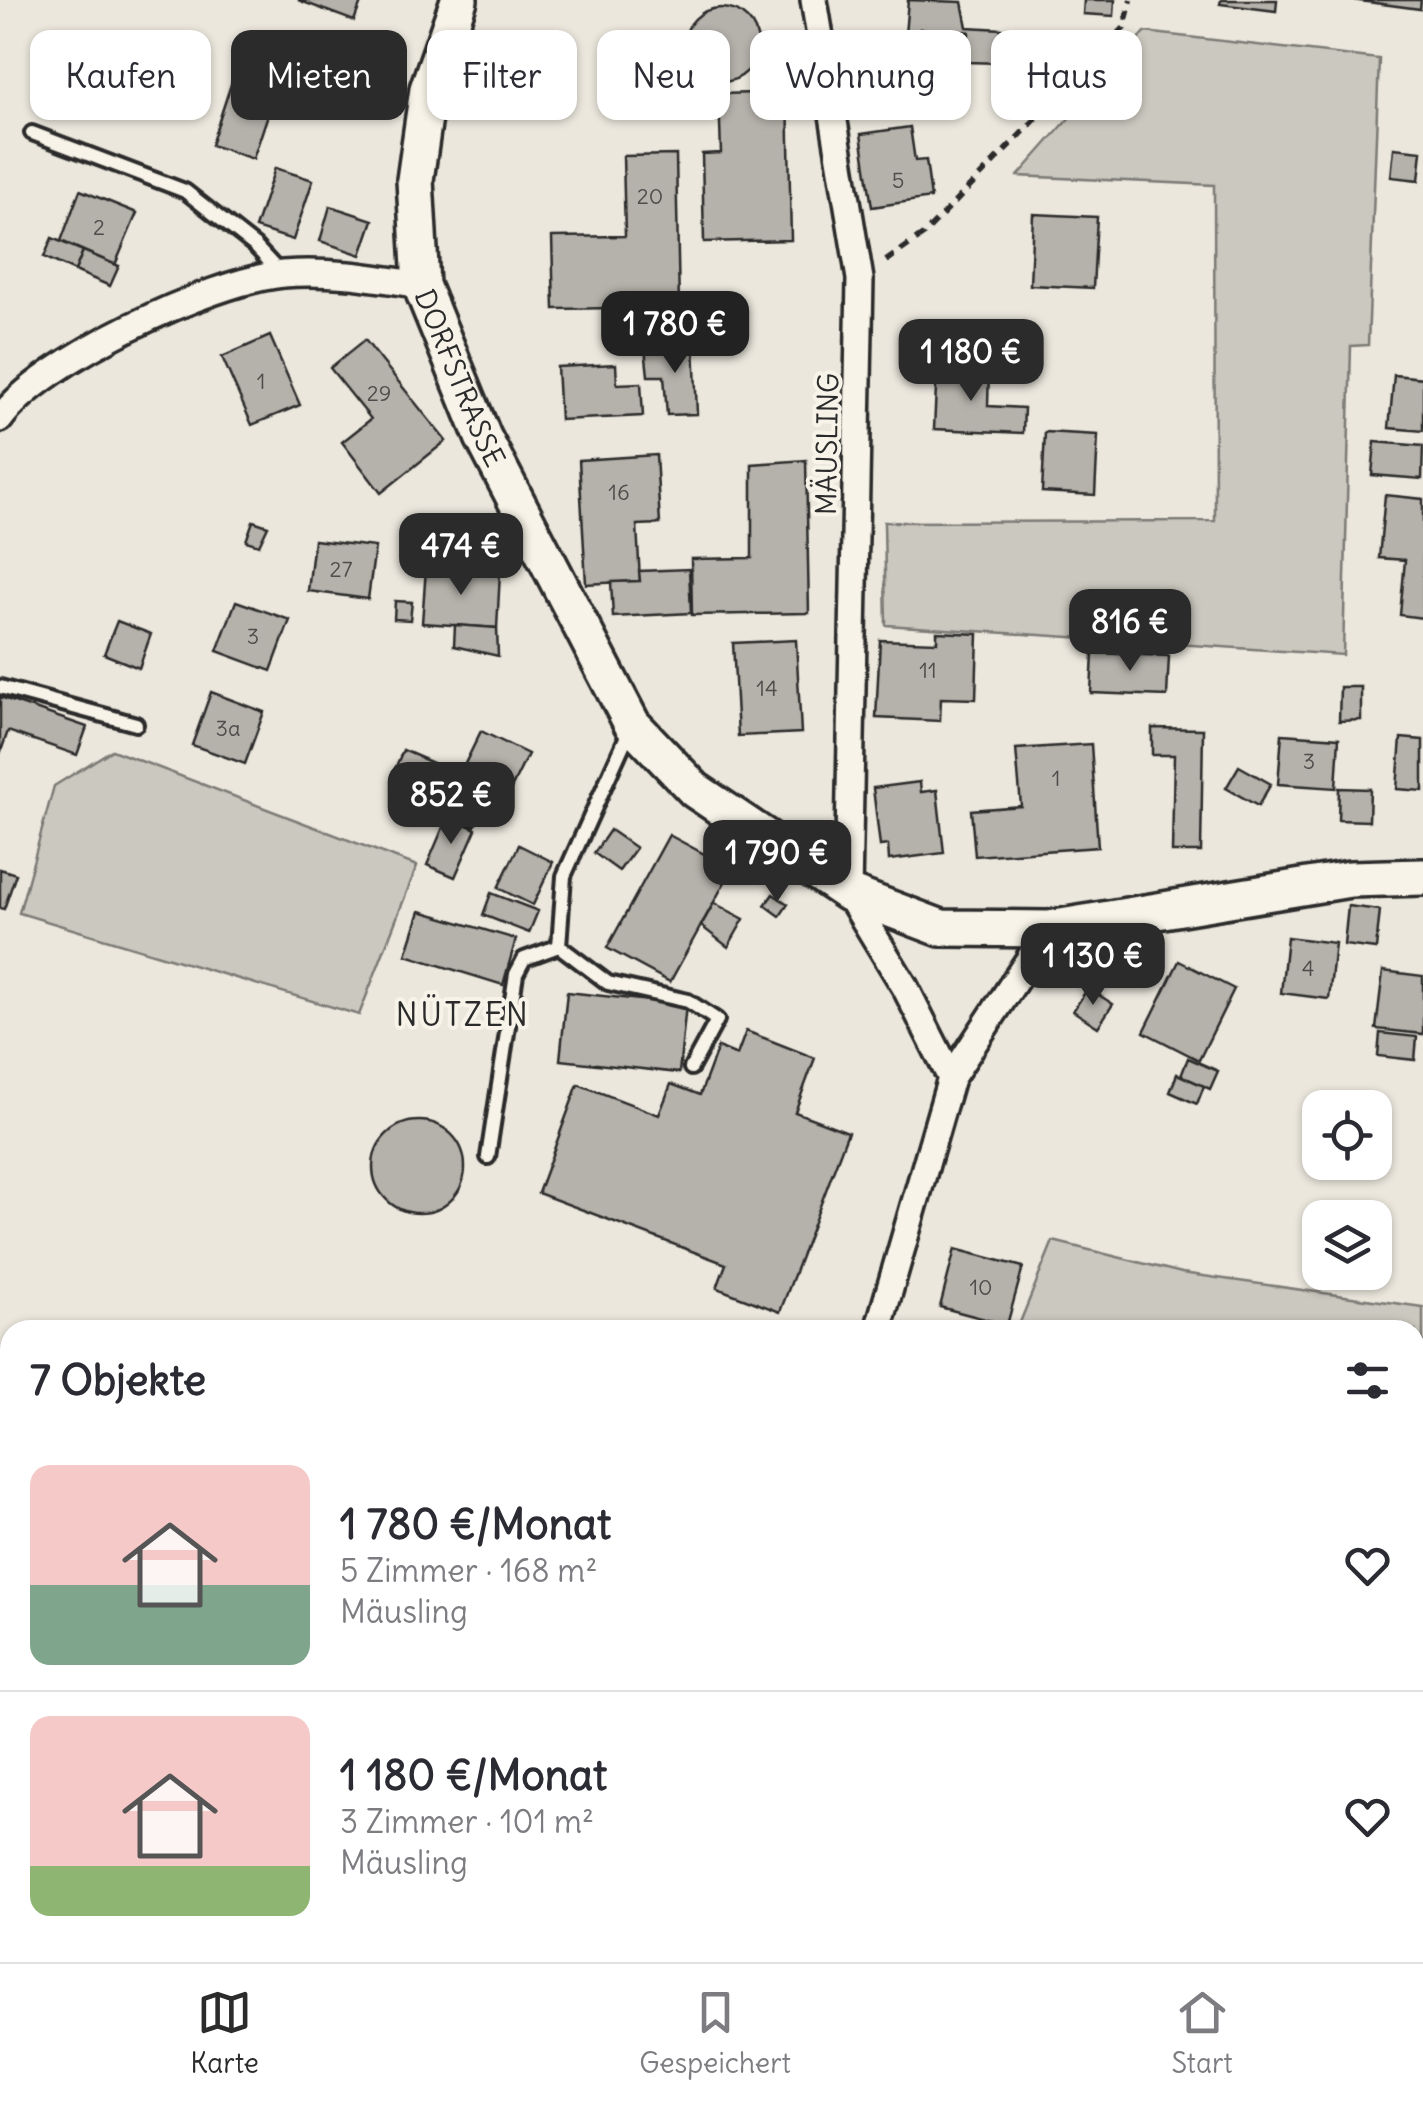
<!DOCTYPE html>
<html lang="de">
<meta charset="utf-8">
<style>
body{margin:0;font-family:Delius,sans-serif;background:#f7f7f7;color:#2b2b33;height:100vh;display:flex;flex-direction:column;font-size:38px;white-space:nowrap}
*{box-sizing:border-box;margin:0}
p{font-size:32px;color:#7c7c81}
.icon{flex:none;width:55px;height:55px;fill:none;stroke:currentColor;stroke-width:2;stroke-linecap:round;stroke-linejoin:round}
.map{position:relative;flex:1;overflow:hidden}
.panel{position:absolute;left:0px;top:1320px;width:1425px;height:642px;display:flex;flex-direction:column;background:#fff;border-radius:30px 30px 0 0;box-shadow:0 2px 8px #0004}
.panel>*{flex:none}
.hud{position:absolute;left:30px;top:30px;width:1365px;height:90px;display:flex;gap:20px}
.buttons{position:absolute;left:1302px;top:1090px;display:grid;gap:20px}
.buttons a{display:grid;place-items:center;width:90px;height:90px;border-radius:20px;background:#fff;box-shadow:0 2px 8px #0004;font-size:50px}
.price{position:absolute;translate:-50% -85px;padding:0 22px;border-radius:20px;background:#2b2b2b;color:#fff;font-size:32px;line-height:65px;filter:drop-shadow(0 2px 5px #0008)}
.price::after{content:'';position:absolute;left:50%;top:60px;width:30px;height:22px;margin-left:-15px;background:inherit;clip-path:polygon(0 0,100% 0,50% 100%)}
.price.selected{background:#222;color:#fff}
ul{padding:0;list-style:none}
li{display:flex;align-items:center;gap:30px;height:250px;padding:0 30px}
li+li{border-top:2px solid #e1e1e2}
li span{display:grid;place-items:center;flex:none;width:280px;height:200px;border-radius:20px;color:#555}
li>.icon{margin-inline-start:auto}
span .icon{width:120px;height:120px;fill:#fffc;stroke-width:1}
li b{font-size:42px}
h2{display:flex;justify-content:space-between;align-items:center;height:120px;padding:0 30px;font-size:42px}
.pill{padding:0 35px;border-radius:20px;background:#fff;box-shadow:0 2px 8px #0004;font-size:35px;line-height:90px}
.pill.selected{background:#2b2b2b;color:#fff}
.tabs{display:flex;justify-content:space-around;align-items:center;height:140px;border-top:2px solid #e1e1e2;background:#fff;font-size:28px;color:#7c7c81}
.tabs a{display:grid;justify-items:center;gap:5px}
.tabs .selected{color:#2b2b2b}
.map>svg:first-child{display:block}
</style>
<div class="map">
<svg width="1423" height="1962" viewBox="0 0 1423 1962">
<rect width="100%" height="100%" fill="#ebe7dd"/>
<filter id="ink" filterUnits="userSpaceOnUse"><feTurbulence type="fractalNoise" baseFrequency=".01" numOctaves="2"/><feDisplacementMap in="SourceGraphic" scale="20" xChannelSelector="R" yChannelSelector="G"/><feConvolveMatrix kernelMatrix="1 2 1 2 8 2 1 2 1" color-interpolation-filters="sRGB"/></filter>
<g filter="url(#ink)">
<g fill="#cbc8bf" stroke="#7b7a75" stroke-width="2.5">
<path d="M1145 32 1379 59 1368 345 1351 346 1343 655 886 625 884 522 1215 521 1214 185 1018 176Z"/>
<path d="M112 750 417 866 359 1015 19 913 54 786Z"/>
<path d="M1053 1241 1182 1273 1423 1307V1474H1415V1330H1017Z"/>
</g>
<g fill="#b5b2ab" stroke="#2b2b2b" stroke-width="2.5">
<path d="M298 0H362L354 21Z"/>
<path d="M908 0 962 2 967 27 1002 29 1000 63 967 62 969 32 920 29 918 63H910L912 36 905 35Z"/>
<path d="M1084 0H1115L1114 16 1083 14Z"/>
<path d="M1221 0H1277L1276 11 1220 4Z"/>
<path d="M1352 0H1421L1420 9Z"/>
<circle cx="721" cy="45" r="37"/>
<path d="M920 29 969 32 966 88 916 85Z"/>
<path d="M233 78 276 91 253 159 211 145Z"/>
<path d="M788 92 791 240 704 242 702 154 721 153 719 94Z"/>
<path d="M910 127 915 161 926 160 931 198 872 207 861 134Z"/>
<path d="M1394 148 1422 151 1419 180 1391 177Z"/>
<path d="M676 155 679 307 554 309 552 237 625 236 623 156Z"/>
<path d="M275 168 313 180 293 240 255 228Z"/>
<path d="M80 190 137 213 115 265 61 241Z"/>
<path d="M330 206 373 220 361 255 320 241Z"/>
<path d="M1033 214 1097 217 1093 288 1030 285Z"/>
<path d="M52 238 83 251 75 271 44 257Z"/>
<path d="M83 251 119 266 110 286 75 271Z"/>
<path d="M270 336 300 405 252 425 222 357Z"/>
<path d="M365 340 446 441 381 493 342 442 371 419 330 368Z"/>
<path d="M694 344 697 414 667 415 664 376H648L645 348Z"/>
<path d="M616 364 617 384 641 383 643 416 560 420 557 367Z"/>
<path d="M937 367 989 369 988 406 1024 408 1023 433 934 429Z"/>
<path d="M1394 375 1423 378V431L1389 428Z"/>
<path d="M1045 432 1098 435 1095 495 1042 492Z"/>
<path d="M1375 442 1423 446 1422 479 1372 475Z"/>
<path d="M656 455 660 524 637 525 640 581 586 584 579 460Z"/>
<path d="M806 460 809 613 692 615 691 559 752 558V464Z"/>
<path d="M1385 495 1423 499V618L1400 615 1405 560 1379 558Z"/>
<path d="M253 521 268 526 259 545 246 541Z"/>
<path d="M314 540 375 547 368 599 308 591Z"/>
<path d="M426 568 500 573 497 628 422 623Z"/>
<path d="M689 569 691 613 613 617 611 582 640 581 639 571Z"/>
<path d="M236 601 290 620 271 671 217 651Z"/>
<path d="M395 601 412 602 410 620 394 619Z"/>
<path d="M117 621 151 634 139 668 104 654Z"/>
<path d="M455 625 497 628 498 656 454 646Z"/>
<path d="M937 632 978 634 976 699 941 698 940 721 876 718 880 640 937 642Z"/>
<path d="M796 640 801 733 738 736 733 643Z"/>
<path d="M1093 653 1169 656 1167 696 1091 693Z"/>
<path d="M1340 687H1361V720L1339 721Z"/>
<path d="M211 692 264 712 245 764 192 745Z"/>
<path d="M0 697 87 727 77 755 8 731 0 754Z"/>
<path d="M1152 728 1203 729 1201 852H1172L1174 755H1152Z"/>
<path d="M481 731 528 754 504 803 457 780Z"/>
<path d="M1282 734 1339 738 1336 788 1278 784Z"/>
<path d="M1401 738 1423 740V791L1397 789Z"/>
<path d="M1091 744 1098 847 975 856 971 810 1021 806 1016 749Z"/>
<path d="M403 750 433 763 424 783 394 771Z"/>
<path d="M1239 766 1271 784 1258 806 1226 788Z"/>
<path d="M920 782 921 792 937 790 944 853 889 860 888 845 880 846 873 788Z"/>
<path d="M1339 788 1370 789 1369 821 1338 820Z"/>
<path d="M460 789 486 800 475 826 449 814Z"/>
<path d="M448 816 476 829 455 877 427 865Z"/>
<path d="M610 830 636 848 619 871 594 853Z"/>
<path d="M669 835 732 869 670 982 607 948Z"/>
<path d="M519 845 553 862 533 905 498 888Z"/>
<path d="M0 869 16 874 4 909 0 908Z"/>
<path d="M491 893 538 911 529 933 483 915Z"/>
<path d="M773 894 788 904 780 916 765 905Z"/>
<path d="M714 903 744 919 728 947 701 926Z"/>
<path d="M1348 906 1380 910 1376 949 1344 945Z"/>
<path d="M420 911 516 939 503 985 406 955Z"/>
<path d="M1287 937 1335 943 1329 999 1281 993Z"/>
<path d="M1179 961 1234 989 1199 1060 1144 1032Z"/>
<path d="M1383 971 1423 976V1034L1376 1029Z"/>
<path d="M1088 988 1113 1004 1098 1027 1073 1011Z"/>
<path d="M567 992 686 1005 679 1073 560 1060Z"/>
<path d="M746 1031 815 1058 795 1112 848 1132 780 1312 717 1288 726 1264 538 1193 578 1084 659 1115 671 1084 700 1095 718 1047 737 1055Z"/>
<path d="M1380 1033 1417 1037 1415 1060 1378 1056Z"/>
<path d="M1188 1058 1218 1071 1210 1089 1181 1076Z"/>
<path d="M1177 1074 1204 1086 1197 1104 1170 1092Z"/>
<circle cx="419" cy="1167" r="46"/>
<path d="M955 1249 1023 1267 1007 1325 940 1307Z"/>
<path d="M0 1573 10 1575V1651L0 1649Z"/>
<path d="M1415 1896 1423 1897V1945L1415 1944Z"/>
<path d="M418 1952H487L484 1962H415Z"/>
<path d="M702 1952H823L820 1962H715L716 1958Z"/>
<path d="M909 1952H947L953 1954 951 1962H906Z"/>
</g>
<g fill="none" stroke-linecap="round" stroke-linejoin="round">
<g stroke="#2b2b2b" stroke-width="20">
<g id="lane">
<path d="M32 133 185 191 255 246 281 274"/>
<path d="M0 687 136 724"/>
<path d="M631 727 564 876 559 946 608 983 688 1001 717 1020 691 1068"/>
<path d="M488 1157 516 974 524 959 559 946"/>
</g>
</g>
<g stroke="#2b2b2b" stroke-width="32">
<g id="street">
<path d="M814 0 860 279 848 893 905 987 951 1078"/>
<path d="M0 419C42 360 211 281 283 274 330 270 376 278 421 285"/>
<path d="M878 1330 951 1078 1049 929"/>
<path d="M1034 1952 1035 1962"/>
<path d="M1153 1952 1199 1962"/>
<path d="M592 1962 597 1952"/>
</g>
</g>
<g stroke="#2b2b2b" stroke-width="42">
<g id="secondary">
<path id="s1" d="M459 0 428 89 415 180 421 285 483 437 632 724 695 790 848 893 941 928 1049 929 1350 879 1423 877"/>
</g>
</g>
<path stroke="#2b2b2b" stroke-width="6" stroke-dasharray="10 8" stroke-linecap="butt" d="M886 261 923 235 1124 28 1131 0"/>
<use href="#lane" stroke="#f7f3e8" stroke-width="12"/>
<use href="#street" stroke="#f7f3e8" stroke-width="25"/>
<use href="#secondary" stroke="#f7f3e8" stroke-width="35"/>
</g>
</g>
<g text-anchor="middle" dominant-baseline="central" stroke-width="8" stroke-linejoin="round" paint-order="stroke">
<g font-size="22" fill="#4e4d4b">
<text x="898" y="180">5</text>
<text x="650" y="196">20</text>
<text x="99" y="227">2</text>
<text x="261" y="381">1</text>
<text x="379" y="393">29</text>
<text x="619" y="492">16</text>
<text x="341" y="569">27</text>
<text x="253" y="636">3</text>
<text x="928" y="670">11</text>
<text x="767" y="688">14</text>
<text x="228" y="728">3a</text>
<text x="1309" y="761">3</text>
<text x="1056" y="778">1</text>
<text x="1308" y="968">4</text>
<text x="981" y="1287">10</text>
</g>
<g font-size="28" fill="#2b2b2b" stroke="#f7f3e8">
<text stroke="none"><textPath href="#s1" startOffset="392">DORFSTRASSE</textPath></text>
<text transform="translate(827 444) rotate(-89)">MÄUSLING</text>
</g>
<g font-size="32" letter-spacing="2.5" fill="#2b2b2b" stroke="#f7f3e8">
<text x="463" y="1014">NÜTZEN</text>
</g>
</g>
</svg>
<div class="buttons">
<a><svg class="icon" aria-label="locate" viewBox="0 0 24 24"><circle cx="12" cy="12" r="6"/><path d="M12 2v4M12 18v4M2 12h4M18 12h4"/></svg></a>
<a><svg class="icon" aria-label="layers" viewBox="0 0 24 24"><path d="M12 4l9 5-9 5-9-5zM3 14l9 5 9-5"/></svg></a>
</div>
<b class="price selected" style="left:675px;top:376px">1 780 €</b>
<b class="price" style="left:971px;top:404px">1 180 €</b>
<b class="price" style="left:461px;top:598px">474 €</b>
<b class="price" style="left:1130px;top:674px">816 €</b>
<b class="price" style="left:451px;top:847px">852 €</b>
<b class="price" style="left:777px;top:905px">1 790 €</b>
<b class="price" style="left:1093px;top:1008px">1 130 €</b>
<div class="hud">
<a class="pill">Kaufen</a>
<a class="pill selected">Mieten</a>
<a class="pill">Filter</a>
<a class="pill">Neu</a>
<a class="pill">Wohnung</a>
<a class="pill">Haus</a>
</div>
<section class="panel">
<h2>7 Objekte<svg class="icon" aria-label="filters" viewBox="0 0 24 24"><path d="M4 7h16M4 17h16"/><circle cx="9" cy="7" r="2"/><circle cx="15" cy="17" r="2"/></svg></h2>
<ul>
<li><span style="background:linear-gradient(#f6c9c9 60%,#7fa58c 0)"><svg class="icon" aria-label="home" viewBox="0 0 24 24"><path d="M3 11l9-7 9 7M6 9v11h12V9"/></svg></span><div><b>1 780 €/Monat</b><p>5 Zimmer · 168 m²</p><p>Mäusling</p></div><svg class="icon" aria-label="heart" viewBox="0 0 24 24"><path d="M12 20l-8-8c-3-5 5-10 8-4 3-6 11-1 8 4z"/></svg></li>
<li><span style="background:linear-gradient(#f6c9c9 75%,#8fb573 0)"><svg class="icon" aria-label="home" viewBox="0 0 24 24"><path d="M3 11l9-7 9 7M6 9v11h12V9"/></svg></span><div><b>1 180 €/Monat</b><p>3 Zimmer · 101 m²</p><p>Mäusling</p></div><svg class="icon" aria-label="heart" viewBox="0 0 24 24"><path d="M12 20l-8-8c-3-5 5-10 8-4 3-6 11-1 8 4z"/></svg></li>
</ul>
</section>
</div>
<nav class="tabs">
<a class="selected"><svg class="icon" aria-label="map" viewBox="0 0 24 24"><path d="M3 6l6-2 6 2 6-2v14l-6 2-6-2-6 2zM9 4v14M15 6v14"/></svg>Karte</a>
<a><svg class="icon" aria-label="saved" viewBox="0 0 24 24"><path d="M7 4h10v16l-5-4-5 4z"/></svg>Gespeichert</a>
<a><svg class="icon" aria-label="home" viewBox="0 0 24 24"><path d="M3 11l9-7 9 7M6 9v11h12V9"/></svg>Start</a>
</nav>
